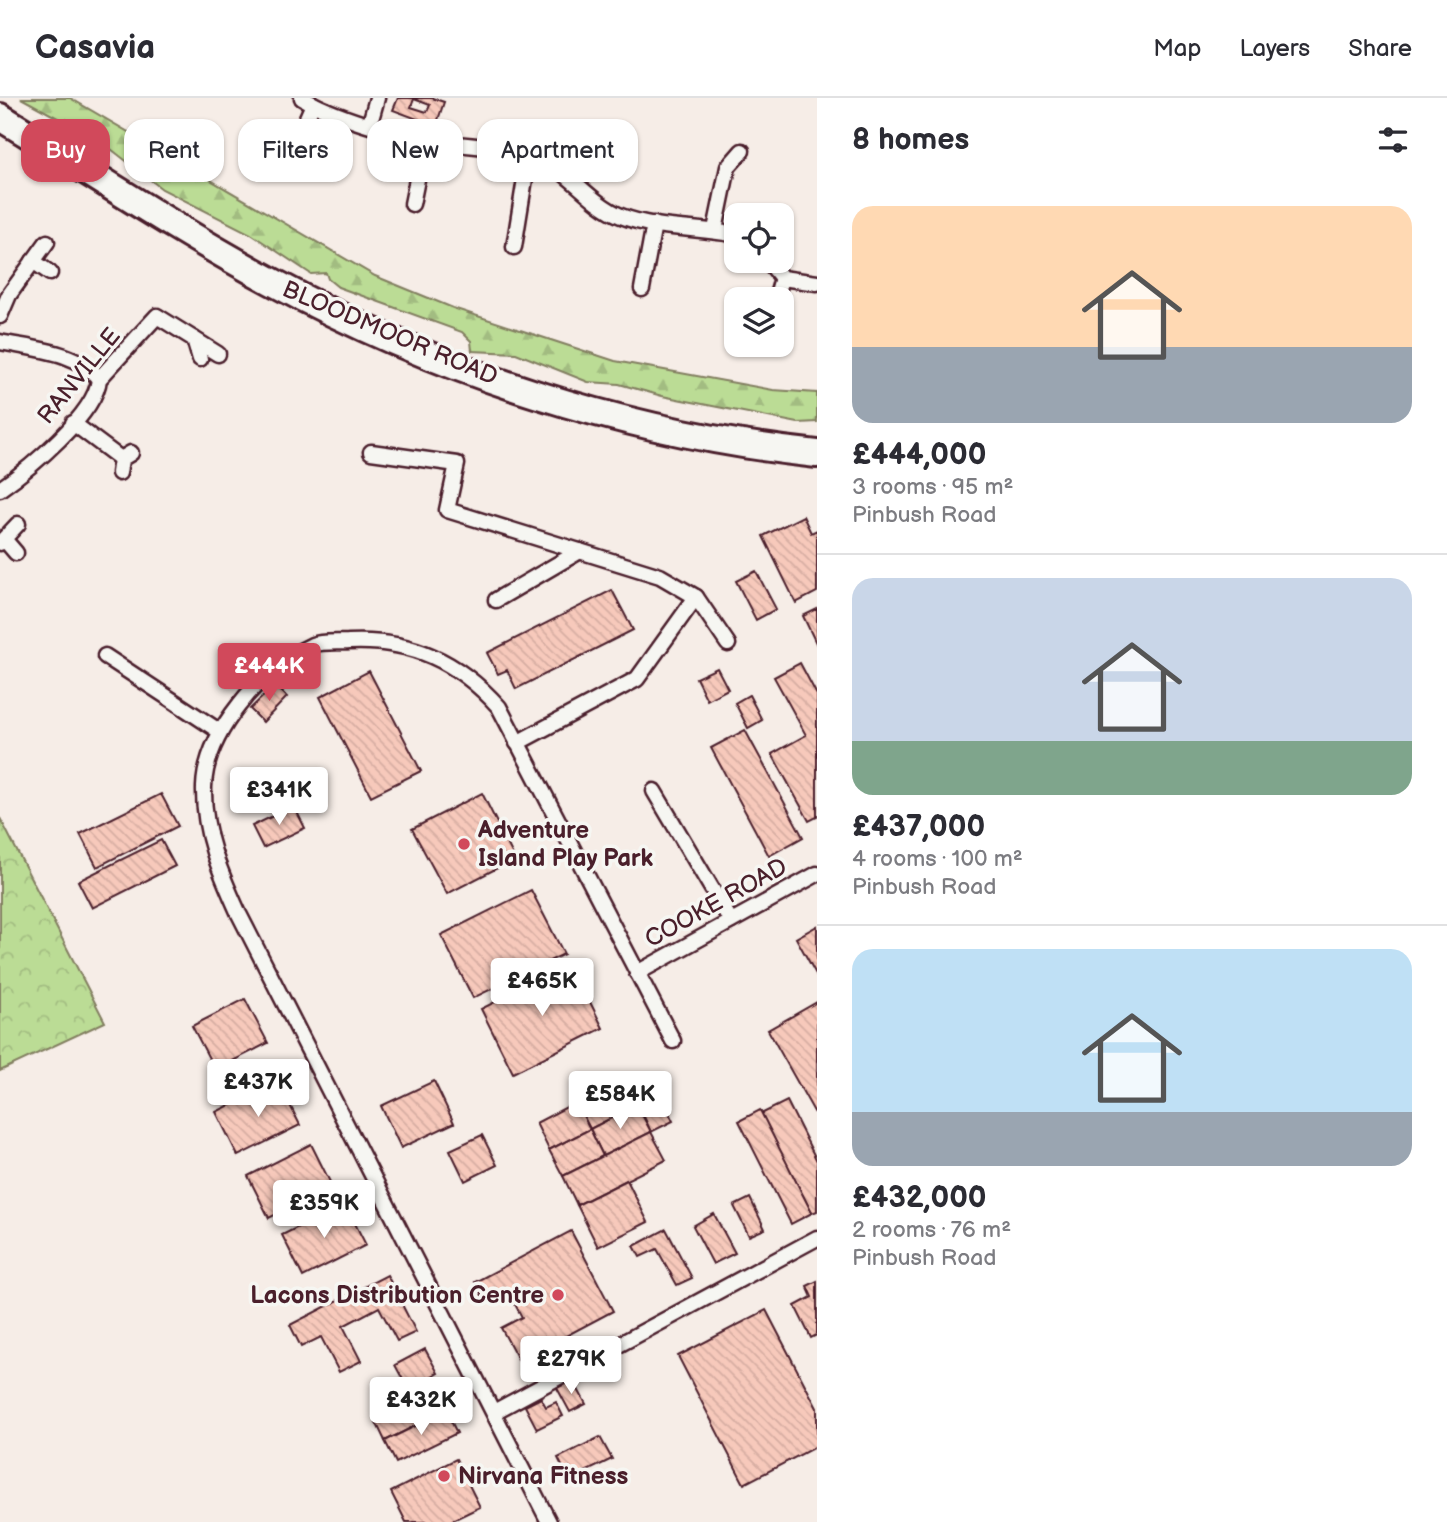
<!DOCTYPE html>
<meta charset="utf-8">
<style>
body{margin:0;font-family:"Balsamiq Sans",sans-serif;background:#f7f7f7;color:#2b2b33;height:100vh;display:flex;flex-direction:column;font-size:26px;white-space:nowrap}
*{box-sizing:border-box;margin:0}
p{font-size:23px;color:#7c7c81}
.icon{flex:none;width:38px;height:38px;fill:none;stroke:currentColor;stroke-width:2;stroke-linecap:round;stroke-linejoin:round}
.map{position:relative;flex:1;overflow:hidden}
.drawer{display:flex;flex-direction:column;background:#fff;width:630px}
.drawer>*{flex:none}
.top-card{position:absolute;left:21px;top:21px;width:665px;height:63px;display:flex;gap:14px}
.buttons{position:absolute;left:724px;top:105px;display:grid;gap:14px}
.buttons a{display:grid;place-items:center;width:70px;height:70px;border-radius:14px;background:#fff;box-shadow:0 2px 5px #0004;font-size:35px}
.price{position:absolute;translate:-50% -60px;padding:0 16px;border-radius:7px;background:#fff;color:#222;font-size:23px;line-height:46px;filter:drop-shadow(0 2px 4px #0008)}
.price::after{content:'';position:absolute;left:50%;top:42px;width:21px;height:16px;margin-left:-10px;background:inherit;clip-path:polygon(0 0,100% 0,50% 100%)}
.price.on{background:#d1495b;color:#fff}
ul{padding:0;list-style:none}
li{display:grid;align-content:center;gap:14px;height:371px;padding:0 35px}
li+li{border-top:2px solid #e1e1e2}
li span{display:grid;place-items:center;height:217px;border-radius:21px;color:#555}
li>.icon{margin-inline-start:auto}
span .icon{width:126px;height:126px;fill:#fffc;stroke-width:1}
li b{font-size:30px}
h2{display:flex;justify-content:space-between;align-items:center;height:84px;padding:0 35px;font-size:30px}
.pill{padding:0 24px;border-radius:21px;background:#fff;box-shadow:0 2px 5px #0004;font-size:24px;line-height:63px}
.pill.on{background:#d1495b;color:#fff}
header{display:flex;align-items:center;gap:42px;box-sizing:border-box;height:98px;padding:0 35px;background:#fff;border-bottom:2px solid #e1e1e2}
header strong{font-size:33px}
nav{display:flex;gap:38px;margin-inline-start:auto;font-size:24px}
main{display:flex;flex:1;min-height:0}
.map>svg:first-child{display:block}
</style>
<header>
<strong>Casavia</strong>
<nav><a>Map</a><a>Layers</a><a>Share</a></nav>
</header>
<main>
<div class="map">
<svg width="817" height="1424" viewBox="0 0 817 1424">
<defs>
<pattern id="forest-firs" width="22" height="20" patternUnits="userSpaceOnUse" patternTransform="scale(1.75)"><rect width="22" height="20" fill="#bbdc95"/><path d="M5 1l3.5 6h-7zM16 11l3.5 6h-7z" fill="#a2bc81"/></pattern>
<pattern id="park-crowns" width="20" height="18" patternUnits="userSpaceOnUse" patternTransform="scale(1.75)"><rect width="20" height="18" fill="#bbdc95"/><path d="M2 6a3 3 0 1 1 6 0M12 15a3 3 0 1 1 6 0" fill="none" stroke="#a2bc81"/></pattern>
<pattern id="building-back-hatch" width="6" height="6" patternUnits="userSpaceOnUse" patternTransform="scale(1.75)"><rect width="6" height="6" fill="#f7c9bb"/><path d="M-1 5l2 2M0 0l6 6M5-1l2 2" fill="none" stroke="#d5aca1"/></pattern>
</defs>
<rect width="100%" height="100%" fill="#f6ede7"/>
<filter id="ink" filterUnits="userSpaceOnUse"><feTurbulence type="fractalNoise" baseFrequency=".0143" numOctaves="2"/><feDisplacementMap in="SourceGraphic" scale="14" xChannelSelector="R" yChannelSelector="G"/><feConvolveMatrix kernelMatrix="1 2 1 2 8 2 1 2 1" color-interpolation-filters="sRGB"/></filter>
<g filter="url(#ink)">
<path fill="url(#forest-firs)" stroke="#827e60" stroke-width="2" d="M21 0H70L375 178 453 210 615 263 773 292 817 295V324L798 325 662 298 619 286 588 284 516 255 472 253 471 243 462 234 338 189 328 181 326 175 311 176 251 136 162 91 102 44Z"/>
<path fill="url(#park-crowns)" stroke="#827e60" stroke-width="2" d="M0 720 105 924 0 973Z"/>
<g fill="url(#building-back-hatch)" stroke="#4a1f2b" stroke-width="2" fill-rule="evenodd">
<path d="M398 0H432L444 4 436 28 393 12ZM414 1 430 7 427 14 411 9Z"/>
<path d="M803 418 811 435 817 432V494L796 505 763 438Z"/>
<path d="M756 473 776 511 756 522 736 483Z"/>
<path d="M612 492 633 532 516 591 507 572 498 576 487 555Z"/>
<path d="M817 511V547L803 518Z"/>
<path d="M800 565 817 597V719L809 723 772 656 806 637 774 579Z"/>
<path d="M717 570 728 591 707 602 696 580Z"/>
<path d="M369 573 421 673 371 698 320 599Z"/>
<path d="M275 587 287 599 263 624 250 611Z"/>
<path d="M749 597 762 622 748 630 735 605Z"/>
<path d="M745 632 803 739 769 758 711 650Z"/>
<path d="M482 695 515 761 447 796 412 731Z"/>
<path d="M161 696 178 728 97 769 80 736Z"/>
<path d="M294 708 305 730 263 750 252 728Z"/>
<path d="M161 742 175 768 92 810 78 783Z"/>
<path d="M531 792 564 856 473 900 441 837Z"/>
<path d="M817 828V878L796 840Z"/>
<path d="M571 866 603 930 513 975 481 911Z"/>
<path d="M245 901 268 945 215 972 192 928Z"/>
<path d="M817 904V1019L768 932Z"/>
<path d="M624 980 637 1007 590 1031 576 1004Z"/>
<path d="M278 983 300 1027 238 1058 216 1014Z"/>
<path d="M434 983 454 1025 401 1050 381 1008Z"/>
<path d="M661 999 673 1023 651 1034 640 1010Z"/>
<path d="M787 1003 817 1063V1113L812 1115 761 1016Z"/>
<path d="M576 1004 590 1031 549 1052 536 1025Z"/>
<path d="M637 1007 651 1034 603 1058 590 1031Z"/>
<path d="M760 1012 812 1115 791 1126 739 1023Z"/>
<path d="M590 1031 603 1058 563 1078 549 1052Z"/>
<path d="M651 1034 666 1062 577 1107 563 1078Z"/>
<path d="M482 1037 497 1067 465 1083 450 1052Z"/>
<path d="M311 1046 332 1088 269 1120 248 1078Z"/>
<path d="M627 1082 648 1124 598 1149 577 1107Z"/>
<path d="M750 1100 765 1131 749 1138 734 1108Z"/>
<path d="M345 1106 366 1147 303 1179 282 1137Z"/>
<path d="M714 1116 735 1155 713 1166 693 1128Z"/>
<path d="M666 1131 692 1180 677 1187 657 1151 640 1159 634 1148Z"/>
<path d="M571 1133 613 1213 519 1263 501 1230 522 1219 507 1192 485 1203 475 1184Z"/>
<path d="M387 1177 416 1234 397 1243 379 1209 343 1228 361 1263 339 1274 321 1239 301 1249 290 1227Z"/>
<path d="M817 1183V1237L811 1240 795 1208 812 1199 807 1188Z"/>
<path d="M766 1212 817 1310V1348L744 1386 678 1258Z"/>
<path d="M425 1251 438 1275 408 1291 395 1267Z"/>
<path d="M573 1282 586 1306 570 1314 557 1290Z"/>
<path d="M541 1300 546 1309 556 1304 563 1318 537 1331 525 1308Z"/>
<path d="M422 1301 431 1320 385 1343 376 1324Z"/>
<path d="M446 1313 457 1335 396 1365 385 1343Z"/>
<path d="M600 1339 612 1361 569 1382 558 1360Z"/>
<path d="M456 1361 480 1409 449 1424H406L391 1394Z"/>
</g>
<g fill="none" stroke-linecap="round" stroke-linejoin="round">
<g stroke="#4a1f2b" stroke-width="19">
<g id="street">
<path d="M302 0C332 18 394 37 428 42 461 48 497 48 529 56 565 66 587 104 621 118 657 132 699 129 737 137"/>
<path d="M370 25 377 0"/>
<path d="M295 47 313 6"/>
<path d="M412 106 425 42"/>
<path d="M715 132 728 69 742 53"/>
<path d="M514 149 529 56"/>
<path d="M33 163 50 175"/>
<path d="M768 163 782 180 817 185"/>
<path d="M642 191 654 126"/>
<path d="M776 201 782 180"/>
<path d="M0 218 9 197 47 144"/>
<path d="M194 241 218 256"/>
<path d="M0 244C33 251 78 253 99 281"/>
<path d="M73 325 121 361 131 355"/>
<path d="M371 354 457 366 447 412 660 478 696 499 728 546"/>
<path d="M119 375 121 361"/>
<path d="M0 391C29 371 96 316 99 281L157 218 194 241 200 261"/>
<path d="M4 441 16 455"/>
<path d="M0 445 18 426"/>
<path d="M496 502 580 453"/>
<path d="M105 558 219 633"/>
<path d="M517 645 637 581 696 499"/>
<path d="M654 693 731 823"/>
<path d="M637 875 817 776"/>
<path d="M494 1314 817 1140"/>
<path d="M549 1424 239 816C220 774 203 736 204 689 205 658 220 631 239 607 257 583 284 560 312 547 322 543 338 545 349 544 411 541 458 563 499 609L673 943"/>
</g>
</g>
<g stroke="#4a1f2b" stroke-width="32">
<path id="highway" d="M0 19C90 74 178 133 271 183 438 274 628 336 817 356"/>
</g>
<use href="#street" stroke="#f6f6f2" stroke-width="14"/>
<use href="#highway" stroke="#f6f6f2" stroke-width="26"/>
</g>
</g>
<g fill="#d1495b" stroke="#f6f6f2" stroke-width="2.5">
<circle cx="464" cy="746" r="7"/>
<circle cx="558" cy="1197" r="7"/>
<circle cx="444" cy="1378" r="7"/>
</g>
<g text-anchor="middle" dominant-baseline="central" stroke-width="7" stroke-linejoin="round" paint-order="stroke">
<g font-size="24" fill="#4a1f2b" stroke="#f6f6f2">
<text transform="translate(390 235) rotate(23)">BLOODMOOR ROAD</text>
<text transform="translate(79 278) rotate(-51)">RANVILLE</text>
<text transform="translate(716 805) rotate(-29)">COOKE ROAD</text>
</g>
<g font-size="24" font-weight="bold" fill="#4a1f2b" stroke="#f6f6f2" text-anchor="start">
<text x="478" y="732">Adventure<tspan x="478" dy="28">Island Play Park</tspan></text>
<text x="544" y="1197" text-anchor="end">Lacons Distribution Centre</text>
<text x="458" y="1378">Nirvana Fitness</text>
</g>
</g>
</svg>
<div class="buttons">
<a><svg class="icon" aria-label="locate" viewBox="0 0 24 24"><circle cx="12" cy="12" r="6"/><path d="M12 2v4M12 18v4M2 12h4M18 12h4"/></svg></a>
<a><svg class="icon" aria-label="layers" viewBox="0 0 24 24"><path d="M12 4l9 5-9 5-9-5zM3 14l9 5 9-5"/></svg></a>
</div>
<b class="price on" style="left:269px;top:605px">£444K</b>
<b class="price" style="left:279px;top:729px">£341K</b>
<b class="price" style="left:542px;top:920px">£465K</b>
<b class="price" style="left:258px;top:1021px">£437K</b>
<b class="price" style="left:620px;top:1033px">£584K</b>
<b class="price" style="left:324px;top:1142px">£359K</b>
<b class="price" style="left:571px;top:1298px">£279K</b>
<b class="price" style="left:421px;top:1339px">£432K</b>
<div class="top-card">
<a class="pill on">Buy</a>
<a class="pill">Rent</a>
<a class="pill">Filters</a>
<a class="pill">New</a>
<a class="pill">Apartment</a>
</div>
</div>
<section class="drawer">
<h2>8 homes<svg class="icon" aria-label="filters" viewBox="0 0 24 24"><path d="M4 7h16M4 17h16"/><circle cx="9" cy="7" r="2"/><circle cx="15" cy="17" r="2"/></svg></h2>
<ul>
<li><span style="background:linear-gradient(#ffd9b3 65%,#9aa5b1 0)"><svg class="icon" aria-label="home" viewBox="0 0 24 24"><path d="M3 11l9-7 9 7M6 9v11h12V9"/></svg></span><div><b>£444,000</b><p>3 rooms · 95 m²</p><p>Pinbush Road</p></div></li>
<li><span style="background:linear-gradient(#c9d6e8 75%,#7fa58c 0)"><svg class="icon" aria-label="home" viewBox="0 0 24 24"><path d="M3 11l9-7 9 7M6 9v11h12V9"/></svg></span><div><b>£437,000</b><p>4 rooms · 100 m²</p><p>Pinbush Road</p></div></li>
<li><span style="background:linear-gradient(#bfe0f5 75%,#9aa5b1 0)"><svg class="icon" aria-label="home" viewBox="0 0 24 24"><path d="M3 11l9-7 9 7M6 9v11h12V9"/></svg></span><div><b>£432,000</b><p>2 rooms · 76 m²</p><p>Pinbush Road</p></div></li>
</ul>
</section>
</main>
